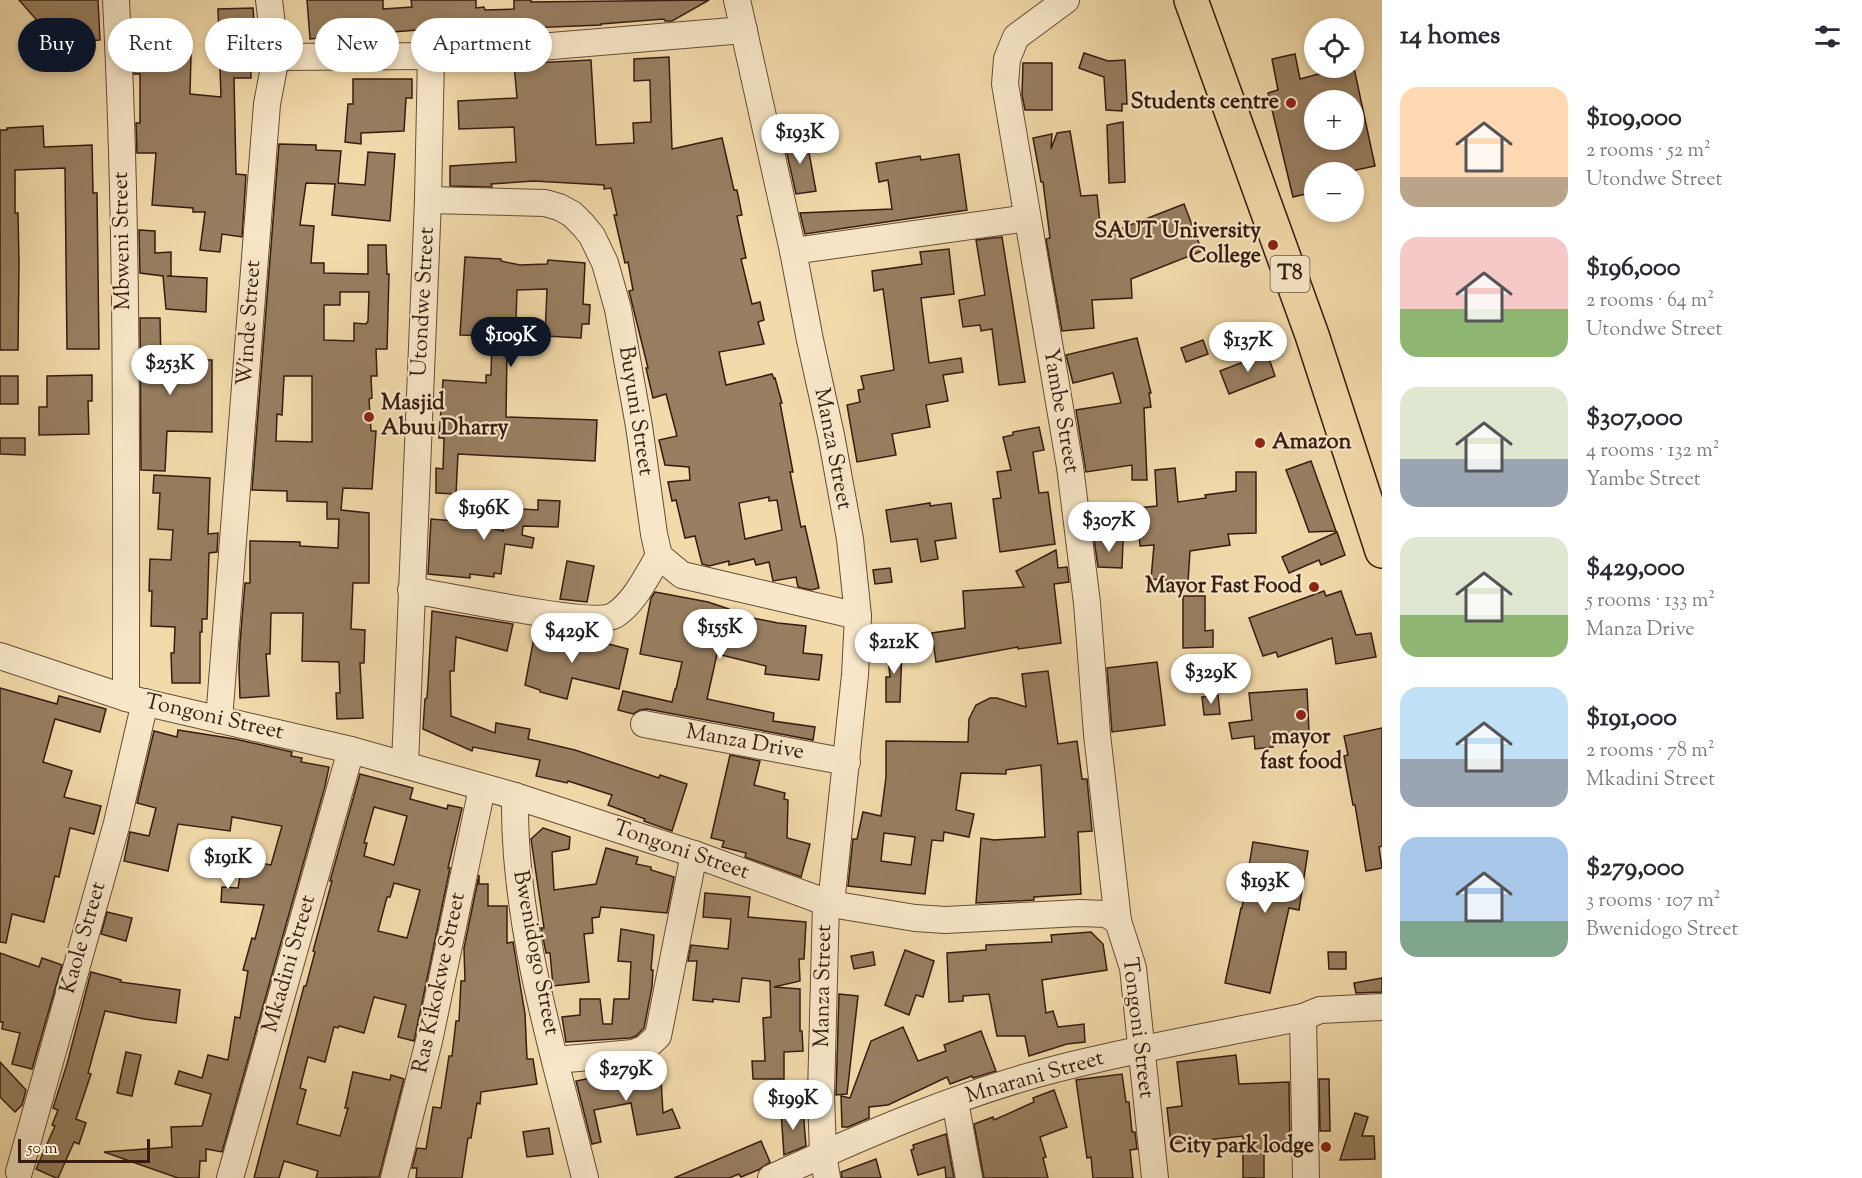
<!DOCTYPE html>
<meta charset="utf-8">
<style>
body{margin:0;font-family:"Sorts Mill Goudy",serif;background:#f2f2f3;color:#2b2b33;height:100vh;display:flex;flex-direction:column;font-size:22px;white-space:nowrap}
*{box-sizing:border-box;margin:0}
p{font-size:20px;color:#7c7c81}
.icon{flex:none;width:33px;height:33px;fill:none;stroke:currentColor;stroke-width:2;stroke-linecap:round;stroke-linejoin:round}
.map{position:relative;flex:1;overflow:hidden}
.sheet{display:flex;flex-direction:column;background:#fff;width:480px}
.sheet>*{flex:none}
.top-card{position:absolute;left:18px;top:18px;width:570px;height:54px;display:flex;gap:12px}
.tools{position:absolute;left:1304px;top:18px;display:grid;gap:12px}
.tools a{display:grid;place-items:center;width:60px;height:60px;border-radius:50%;background:#fff;box-shadow:0 3px 9px #0003;font-size:30px}
.scale{position:absolute;left:18px;bottom:15px;width:132px;box-sizing:border-box;padding-left:6px;border:3px solid #361c11;border-top:0;font-size:16px;line-height:21px;white-space:nowrap;color:#361c11;-webkit-text-stroke:4px #f7e7c8;paint-order:stroke}
.price{position:absolute;translate:-50% -51px;padding:0 14px;border-radius:21px;background:#fff;color:#222;font-size:20px;line-height:39px;filter:drop-shadow(0 2px 3px #0008)}
.price::after{content:'';position:absolute;left:50%;top:36px;width:18px;height:14px;margin-left:-9px;background:inherit;clip-path:polygon(0 0,100% 0,50% 100%)}
.price.on{background:#111827;color:#fff}
ul{padding:0;list-style:none}
li{display:flex;align-items:center;gap:18px;height:150px;padding:0 18px}
li span{display:grid;place-items:center;flex:none;width:168px;height:120px;border-radius:18px;color:#555}
li>.icon{margin-inline-start:auto}
span .icon{width:72px;height:72px;fill:#fffc;stroke-width:1}
li b{font-size:26px}
h2{display:flex;justify-content:space-between;align-items:center;height:72px;padding:0 18px;font-size:26px}
.tag{padding:0 21px;border-radius:27px;background:#fff;box-shadow:0 3px 9px #0003;font-size:21px;line-height:54px}
.tag.on{background:#111827;color:#fff}
main{display:flex;flex:1;min-height:0}
.map>svg:first-child{display:block}
</style>
<main>
<div class="map">
<svg width="1382" height="1178" viewBox="0 0 1382 1178">
<rect width="100%" height="100%" fill="#f2daaa"/>
<filter id="stains"><feTurbulence type="fractalNoise" baseFrequency=".00333" numOctaves="4"/><feColorMatrix values="0 0 0 0 .2 0 0 0 0 .09 0 0 0 0 .02 0 0 0 .5 -.17"/></filter>
<radialGradient id="worn" r=".72"><stop offset=".6" stop-color="#630" stop-opacity="0"/><stop offset="1" stop-color="#630" stop-opacity=".3"/></radialGradient>
<g fill="#987f61" stroke="#361c11" stroke-width="1.5" fill-rule="evenodd">
<path d="M19 0H98L100 40 62 42 61 20 48 33Z"/>
<path d="M307 0H383V9L412 7 411 0H476V8L484 7 485 10 514 9V0H531V2L709 0 672 21H665L664 19 601 24V25L456 31 455 27 368 34 369 40 343 42V36L310 39Z"/>
<path d="M253 8 255 37H250L251 78H234L236 174 246 175 242 237 222 234 220 252 200 250 205 212H193V208L152 205 156 153H137L136 123H140V74H134L133 49 186 47V55H191L190 94 221 97 218 9Z"/>
<path d="M1084 53 1108 61 1125 60 1127 104H1122V111L1106 110 1104 77 1079 68Z"/>
<path d="M1295 54 1300 79 1326 72 1325 68H1354L1375 166 1347 172H1314V192L1293 197 1268 93 1278 90 1272 59ZM1314 100H1353V140H1314Z"/>
<path d="M669 57 672 149 722 138 734 190H737L742 215 737 216 746 258 741 259 752 304 760 302 764 320 758 322 764 344 719 352 726 385 772 374 774 379 775 378 782 403H780L793 472H790L801 527 805 526 819 588 811 590 798 587 796 577 773 581 769 562 756 565 754 559 729 565V561L709 566 702 564 695 536 685 538 676 500 672 501 668 482 690 480 689 467 665 465 659 440 677 436 666 394 653 398 646 368H648L629 291 633 290 628 262 625 263 614 215H617L611 188 604 189V185L534 181 491 184 492 187 450 186V166L516 162 514 127 459 129 458 101 517 98 514 64 591 60 596 145 634 143 633 123 651 122 650 80 634 81V59ZM769 497V501L777 500 782 530 745 539 739 503Z"/>
<path d="M1023 63H1052V110H1025L1022 95Z"/>
<path d="M353 79H412V98H406L404 131 361 133V144L345 142 348 104H353Z"/>
<path d="M1123 122 1125 182 1109 183 1107 125Z"/>
<path d="M43 126 44 147 92 145 93 193H97L99 349H67L65 168 15 170V213H18L19 263 18 350H0V130H7V128Z"/>
<path d="M1070 131 1081 196 1097 195 1101 232 1120 229 1184 204 1202 251 1131 279 1132 298 1092 300 1094 328 1062 331 1046 239 1050 238 1043 182H1041L1033 138 1052 134 1051 149 1057 133Z"/>
<path d="M806 136 816 191 796 194 784 140Z"/>
<path d="M279 144 316 145V150L341 151 338 183 365 185 368 152 395 154 390 221 332 215 335 184 306 183 300 225 314 226 311 263H324V273L368 274V245H386L387 274H389L387 349H376L377 376H371L372 398 369 399 371 431H376L372 489 343 488 341 510 369 513V583H353L351 629 365 630 364 663H360L363 718 337 719 336 693H340L339 662 302 661 303 613H271L270 654H266L269 696 240 698 239 669 240 643 245 583H250V541L300 542V546L338 548 339 519H327V502L287 501V491L252 490ZM340 292H369L368 321 366 324 354 323V341L324 340V305H340ZM284 376H312V442L276 441 277 414 282 415Z"/>
<path d="M959 154 967 210 805 234 800 213 892 209 888 180 879 182 876 163 920 156 921 160Z"/>
<path d="M139 230 155 231V253L171 252V276H167L207 278 206 312 166 309 163 276 140 273Z"/>
<path d="M1002 237 1025 382 999 385 992 329 981 331 980 325 963 327 959 300 985 295 976 240Z"/>
<path d="M949 249 954 294 921 298 929 363 961 358 963 372 943 375 948 401 926 405 930 427 892 434 896 455 857 462 847 405 860 402 858 390 864 389 861 376 894 370 883 289 874 291 872 271 922 264 920 252Z"/>
<path d="M465 257 501 259V261L520 265 547 264 548 260 585 263 583 304 590 305 589 324H582L581 338 545 336 547 289 517 290 515 350H507L506 417 597 420 595 461 458 454 456 494 436 493V468L443 469 444 438H439L443 380 486 383V375H491L492 336 460 335Z"/>
<path d="M140 318H160L161 359 212 360V432L167 431 165 471 141 470Z"/>
<path d="M1137 338 1151 393H1149L1151 407 1144 408 1147 480H1132V465L1086 472 1076 410 1121 403 1113 373 1073 383 1066 355Z"/>
<path d="M1203 340 1208 354 1186 362 1181 348Z"/>
<path d="M1267 353 1275 376 1229 394 1220 371Z"/>
<path d="M92 375V401H88L89 434 39 435V407H47V376Z"/>
<rect x="0" y="376" width="18" height="28"/>
<path d="M1039 427 1044 450 1033 452 1039 493 1048 492 1055 544 1000 552 993 499 1001 498 997 472 1011 470 1003 437 1013 435V432Z"/>
<path d="M0 438H25V455L0 454Z"/>
<path d="M1311 461 1336 531 1309 532 1296 496 1286 470Z"/>
<path d="M1175 468 1178 502 1206 498 1205 495 1236 491V472H1256V533L1228 534 1230 545 1190 551 1188 582 1151 579 1154 545 1140 546 1137 508 1157 506 1155 470Z"/>
<path d="M154 475 210 478 208 534 218 533 217 552 209 553 207 619H202V632H200V683H172L171 653H174L175 627 151 626 152 591H149L150 559 171 560 173 530 158 529 160 493H153Z"/>
<path d="M538 500 560 501 558 527 523 526 522 535 534 538 532 548 505 544 501 574 494 573V577L470 574V578L428 574 431 519 468 522 503 531 504 508 538 510Z"/>
<path d="M930 503V506L951 503 956 538 935 541 938 559 921 562 917 539 891 542 886 510Z"/>
<path d="M1337 532 1345 555 1321 565 1319 560 1289 573 1282 557Z"/>
<path d="M1094 539 1123 540 1122 568 1098 567Z"/>
<path d="M1056 550 1058 568 1067 567 1069 582 1054 584 1061 643 1018 649V647L936 662 932 633 965 628 963 591 1024 587 1016 571Z"/>
<path d="M567 561 594 566 587 602 560 599Z"/>
<path d="M890 568 892 582 875 584 873 570Z"/>
<path d="M1324 591 1326 596 1341 591 1356 635 1371 633 1376 657 1336 664 1332 638 1278 657 1276 652 1263 656 1249 618Z"/>
<path d="M655 592 708 602 729 609 728 613 778 623 806 626 803 653 822 655 819 680 765 674 766 666 717 654 707 699 774 713 773 721 815 727 813 740 647 709 640 710 633 714 618 710 623 691 672 702 675 689H676L682 662 640 654 651 598Z"/>
<path d="M1183 596H1205V631L1213 630V647L1183 648Z"/>
<path d="M432 611 513 624 507 651 456 637 454 671H450L451 716 495 733 496 723 530 729 528 739 575 750 659 778 660 775 687 784 672 831 644 821 645 819 608 805 612 795 568 781 567 783 536 776 540 760 473 747 472 751 423 729 425 699 427 698 428 684Z"/>
<path d="M536 627 554 630 552 639 591 647 593 640 628 649 619 689 572 678 567 699 540 692V690L525 685Z"/>
<path d="M902 647 900 702H886V677H890L887 648Z"/>
<path d="M1157 662 1165 725 1112 732 1107 668Z"/>
<path d="M1048 671 1058 744 1077 741 1082 779H1087L1092 831 1078 832 1081 894 1034 897V900L976 903 981 838 994 840 1045 837 1041 765 1006 770V774L961 773 956 810 974 814 969 837 944 832 943 841 932 840 925 894 848 886 853 839H857L863 812 881 816 886 777V741L968 742 969 719 976 705 990 698H997L1026 707 1022 674ZM884 833 915 837 911 865 881 861Z"/>
<path d="M0 688 57 704 59 696 106 709 100 732 55 719 43 762 72 771 64 797 101 806 94 834 70 828 59 877 55 876 44 922 12 914 6 943 0 942Z"/>
<path d="M1307 689 1309 732 1271 734 1273 747 1255 749 1254 736 1232 739 1229 723 1252 720 1249 693Z"/>
<path d="M1218 695 1220 714 1204 715 1202 697Z"/>
<path d="M1382 728V846L1379 847 1382 868 1366 871 1355 805H1353L1344 756 1348 755 1344 736Z"/>
<path d="M178 730 235 739 292 752 291 756 302 758 301 762 329 767 325 786 222 1152 206 1149V1161H200L199 1178H178L104 1152 172 1147 171 1127 202 1126 211 1094 175 1084 179 1071 202 1078 208 1055 228 1060 235 1017 240 1018 248 971 243 970 252 938 255 939 264 905 221 902 222 887 238 888 243 860 271 865 282 826 232 817 230 831 178 824 168 871 124 861 130 832 149 836 156 808 137 803 154 731 177 737Z"/>
<path d="M730 755 760 761 754 785 785 793 784 799 788 800 787 838 810 844 801 877 745 857 746 853 722 847 724 841 711 838Z"/>
<path d="M360 774 413 788 410 799 447 809 448 805 462 808 448 868H450L414 1041 398 1037 406 1005 374 997 364 1033 339 1026 338 1028 334 1027 325 1062 308 1057 300 1088 306 1090 297 1124 340 1136 348 1108H345L353 1072 390 1080 391 1075 404 1079 379 1177 316 1178 318 1171 284 1161 279 1178H254L304 986H306L315 952 313 951 332 881H330ZM374 807 407 816 394 865 364 856 367 843H364ZM394 883 420 890 407 938 378 931 387 897H390Z"/>
<path d="M543 828 570 837 569 849 552 852 554 890 596 884 606 848 638 857 636 864 651 867V870L674 877 667 913 601 907 599 917 592 918 593 933 584 934 589 982 553 986 550 953H546L541 928H544L531 839Z"/>
<path d="M1253 842 1308 851 1299 910 1289 908 1270 993 1225 983 1241 908H1242Z"/>
<path d="M479 875V884H488V906H507V943L513 942 525 1014 527 1059H533L537 1084 481 1092 480 1104 477 1103 471 1138H468L462 1178H416L417 1168H412L417 1148 426 1149 433 1107 441 1108 449 1056H452L456 1021H459L461 981H465L464 948Z"/>
<path d="M705 893 750 897 748 917 806 922 804 959H799L800 981 774 987 800 989V1031H802L803 1051 784 1052V1079H753L752 1061H765L763 1018 771 1017 770 981 742 978 739 1002 713 999V1002L693 1000 697 961H688L691 945 728 949 731 919 703 917Z"/>
<path d="M107 912 132 918 126 941 101 934Z"/>
<path d="M621 929 654 935 651 970H653L652 987 644 1028 636 1036 630 1038 566 1042 562 1017 580 1015V999H600L603 1024H612L614 999H629L631 962 618 961Z"/>
<path d="M1091 932 1103 944 1107 970 1042 980 1046 1013 1053 1011 1058 1027 1084 1024 1085 1042 1067 1044 1029 1056 1025 1036H997L989 994 963 996V1001L949 1002 947 953 986 950V945L1052 942 1051 935Z"/>
<path d="M905 950 934 961 923 997 916 995 909 1015 885 1005Z"/>
<path d="M873 952 875 965 854 969 851 956Z"/>
<path d="M1328 952H1346V969H1329Z"/>
<path d="M0 953 39 967 42 958 62 965 32 1069 12 1064 20 1033 2 1029 3 1022H0Z"/>
<path d="M91 972 121 980 120 982 180 990 176 1023 144 1019 105 1011 88 1073 91 1074 76 1119 86 1123 79 1144 74 1142 58 1178H56L36 1169 55 1126 52 1125 58 1110 53 1108 67 1064Z"/>
<path d="M1382 978V992L1356 993 1354 983Z"/>
<path d="M839 994 858 996 847 1094 836 1095Z"/>
<path d="M903 1027 918 1061 946 1051 944 1045 981 1031 996 1071 973 1078 972 1076 950 1084 947 1077 888 1105 869 1107V1118L848 1127H842L841 1096 850 1098 871 1041Z"/>
<path d="M126 1052 141 1055 132 1096 117 1093Z"/>
<path d="M1236 1055 1239 1084 1289 1082 1290 1149H1264V1178H1243V1136L1171 1144 1167 1108 1182 1106 1177 1062Z"/>
<path d="M0 1062 26 1090 22 1105 15 1112 0 1097Z"/>
<path d="M626 1071 628 1081 661 1079 663 1113 672 1109 680 1128 637 1135 631 1103 594 1110 601 1142 592 1144 576 1081Z"/>
<path d="M1122 1074 1126 1102H1129L1132 1132H1135L1136 1140 1137 1149 1130 1150 1133 1178H1093L1091 1157 1087 1158 1076 1080Z"/>
<path d="M1319 1079H1329L1330 1131H1320Z"/>
<path d="M1054 1090 1067 1127 1040 1137 1046 1157 1043 1158 1048 1178H984L974 1124 993 1117 994 1120 1034 1102 1033 1098Z"/>
<path d="M803 1110 806 1146 784 1155 781 1112Z"/>
<path d="M1355 1113 1368 1117 1362 1136H1374L1375 1159 1340 1160Z"/>
<path d="M549 1128 553 1154 527 1157 523 1132Z"/>
<path d="M946 1134 954 1178H946L945 1167 918 1175 911 1150 914 1149 913 1145Z"/>
<path d="M761 1141 770 1162 758 1170 741 1177 739 1174 729 1178H674Z"/>
<path d="M876 1159 881 1178H842L841 1172Z"/>
</g>
<g fill="none" stroke-linecap="round" stroke-linejoin="round">
<g stroke="#654c37" stroke-width="28">
<g id="minor">
<path d="M116 0C128 232 126 465 126 698"/>
<path d="M737 0 793 251 810 340 831 435 850 539 858 616 855 675 831 904"/>
<path d="M1066 0 1016 37 1007 59 1005 84 1070 467 1087 603 1097 734 1118 921"/>
<path d="M276 57 431 56 744 30"/>
<path d="M428 200 545 203 559 207 572 214 583 225 592 236 605 263 618 309 639 426 654 534 659 556 682 575 858 616"/>
<path d="M793 251 1027 218"/>
<path d="M411 590C443 595 595 628 615 615 635 602 647 575 659 556"/>
<path d="M0 656 126 698 351 750 515 796 694 854 831 904 915 918 945 920 1080 913 1106 914 1118 921 1133 968 1155 1178"/>
<path d="M219 720 267 104 276 57 269 0"/>
<path d="M644 724 847 762"/>
<path d="M405 764 428 200 431 56"/>
<path d="M515 796C513 926 554 1053 585 1178"/>
<path d="M826 903 821 1094 823 1154 827 1178"/>
<path d="M1303 1017 1306 1178"/>
<path d="M556 1060 633 1053 644 1049 658 1036 694 854"/>
<path d="M955 1101 969 1178"/>
<path d="M19 1172 117 823 145 702"/>
<path d="M230 1178 351 750"/>
<path d="M394 1178 429 1041 482 788"/>
<path d="M771 1178C860 1137 961 1093 1056 1069 1137 1048 1221 1034 1303 1017L1320 1010 1382 1007"/>
</g>
</g>
<g stroke="#361c11" stroke-width="36">
<path id="highway" d="M1191 0 1312 335 1382 551"/>
</g>
<use href="#minor" stroke="#f7e7c8" stroke-width="26"/>
<use href="#highway" stroke="#f2daaa" stroke-width="33"/>
</g>
<g fill="#8f2418" stroke="#f7e7c8" stroke-width="2">
<circle cx="1291" cy="103" r="6"/>
<circle cx="1273" cy="245" r="6"/>
<circle cx="369" cy="417" r="6"/>
<circle cx="1260" cy="443" r="6"/>
<circle cx="1314" cy="587" r="6"/>
<circle cx="1301" cy="715" r="6"/>
<circle cx="1326" cy="1147" r="6"/>
</g>
<g text-anchor="middle" dominant-baseline="central" stroke-width="4.5" stroke-linejoin="round" paint-order="stroke">
<rect fill="#f7e7c8" stroke="#705948" stroke-width="1.5" x="1270.5" y="256" width="39" height="36" rx="4.5"/>
<g font-size="21" font-weight="bold" fill="#361c11">
<text x="1290" y="274">T8</text>
</g>
<g font-size="22" font-weight="bold" fill="#361c11" stroke="#f7e7c8" text-anchor="end">
<text x="1279" y="103">Students centre</text>
<text x="1261" y="232">SAUT University<tspan x="1261" dy="25">College</tspan></text>
<text x="381" y="404" text-anchor="start">Masjid<tspan x="381" dy="25">Abuu Dharry</tspan></text>
<text x="1272" y="443" text-anchor="start">Amazon</text>
<text x="1302" y="587">Mayor Fast Food</text>
<text x="1301" y="738" text-anchor="middle">mayor<tspan x="1301" dy="25">fast food</tspan></text>
<text x="1314" y="1147">City park lodge</text>
</g>
<g font-size="22" fill="#361c11" stroke="#f7e7c8">
<text transform="translate(123 241) rotate(-91)">Mbweni Street</text>
<text transform="translate(424 302) rotate(-87)">Utondwe Street</text>
<text transform="translate(250 323) rotate(-86)">Winde Street</text>
<text transform="translate(635 411) rotate(81)">Buyuni Street</text>
<text transform="translate(1060 411) rotate(80)">Yambe Street</text>
<text transform="translate(832 449) rotate(79)">Manza Street</text>
<text transform="translate(214 718) rotate(13)">Tongoni Street</text>
<text transform="translate(745 743) rotate(10)">Manza Drive</text>
<text transform="translate(681 851) rotate(19)">Tongoni Street</text>
<text transform="translate(84 938) rotate(-74)">Kaole Street</text>
<text transform="translate(535 953) rotate(79)">Bwenidogo Street</text>
<text transform="translate(290 964) rotate(-74)">Mkadini Street</text>
<text transform="translate(440 983) rotate(-78)">Ras Kikokwe Street</text>
<text transform="translate(824 986) rotate(-89)">Manza Street</text>
<text transform="translate(1137 1028) rotate(83)">Tongoni Street</text>
<text transform="translate(1035 1078) rotate(-16)">Mnarani Street</text>
</g>
</g>
<rect width="100%" height="100%" filter="url(#stains)"/>
<rect width="100%" height="100%" fill="url(#worn)"/>
</svg>
<div class="tools">
<a><svg class="icon" aria-label="locate" viewBox="0 0 24 24"><circle cx="12" cy="12" r="6"/><path d="M12 2v4M12 18v4M2 12h4M18 12h4"/></svg></a>
<a>+</a>
<a>−</a>
</div>
<div class="scale">50 m</div>
<b class="price" style="left:800px;top:165px">$193K</b>
<b class="price on" style="left:511px;top:368px">$109K</b>
<b class="price" style="left:1248px;top:373px">$137K</b>
<b class="price" style="left:170px;top:396px">$253K</b>
<b class="price" style="left:484px;top:541px">$196K</b>
<b class="price" style="left:1109px;top:553px">$307K</b>
<b class="price" style="left:720px;top:660px">$155K</b>
<b class="price" style="left:572px;top:664px">$429K</b>
<b class="price" style="left:894px;top:675px">$212K</b>
<b class="price" style="left:1211px;top:705px">$329K</b>
<b class="price" style="left:228px;top:890px">$191K</b>
<b class="price" style="left:1265px;top:914px">$193K</b>
<b class="price" style="left:626px;top:1102px">$279K</b>
<b class="price" style="left:793px;top:1131px">$199K</b>
<div class="top-card">
<a class="tag on">Buy</a>
<a class="tag">Rent</a>
<a class="tag">Filters</a>
<a class="tag">New</a>
<a class="tag">Apartment</a>
</div>
</div>
<section class="sheet">
<h2>14 homes<svg class="icon" aria-label="filters" viewBox="0 0 24 24"><path d="M4 7h16M4 17h16"/><circle cx="9" cy="7" r="2"/><circle cx="15" cy="17" r="2"/></svg></h2>
<ul>
<li><span style="background:linear-gradient(#ffd9b3 75%,#b9a48a 0)"><svg class="icon" aria-label="home" viewBox="0 0 24 24"><path d="M3 11l9-7 9 7M6 9v11h12V9"/></svg></span><div><b>$109,000</b><p>2 rooms · 52 m²</p><p>Utondwe Street</p></div></li>
<li><span style="background:linear-gradient(#f6c9c9 60%,#8fb573 0)"><svg class="icon" aria-label="home" viewBox="0 0 24 24"><path d="M3 11l9-7 9 7M6 9v11h12V9"/></svg></span><div><b>$196,000</b><p>2 rooms · 64 m²</p><p>Utondwe Street</p></div></li>
<li><span style="background:linear-gradient(#dfe7d0 60%,#9aa5b1 0)"><svg class="icon" aria-label="home" viewBox="0 0 24 24"><path d="M3 11l9-7 9 7M6 9v11h12V9"/></svg></span><div><b>$307,000</b><p>4 rooms · 132 m²</p><p>Yambe Street</p></div></li>
<li><span style="background:linear-gradient(#dfe7d0 65%,#8fb573 0)"><svg class="icon" aria-label="home" viewBox="0 0 24 24"><path d="M3 11l9-7 9 7M6 9v11h12V9"/></svg></span><div><b>$429,000</b><p>5 rooms · 133 m²</p><p>Manza Drive</p></div></li>
<li><span style="background:linear-gradient(#bfe0f5 60%,#9aa5b1 0)"><svg class="icon" aria-label="home" viewBox="0 0 24 24"><path d="M3 11l9-7 9 7M6 9v11h12V9"/></svg></span><div><b>$191,000</b><p>2 rooms · 78 m²</p><p>Mkadini Street</p></div></li>
<li><span style="background:linear-gradient(#a9c7e8 70%,#7fa58c 0)"><svg class="icon" aria-label="home" viewBox="0 0 24 24"><path d="M3 11l9-7 9 7M6 9v11h12V9"/></svg></span><div><b>$279,000</b><p>3 rooms · 107 m²</p><p>Bwenidogo Street</p></div></li>
</ul>
</section>
</main>
